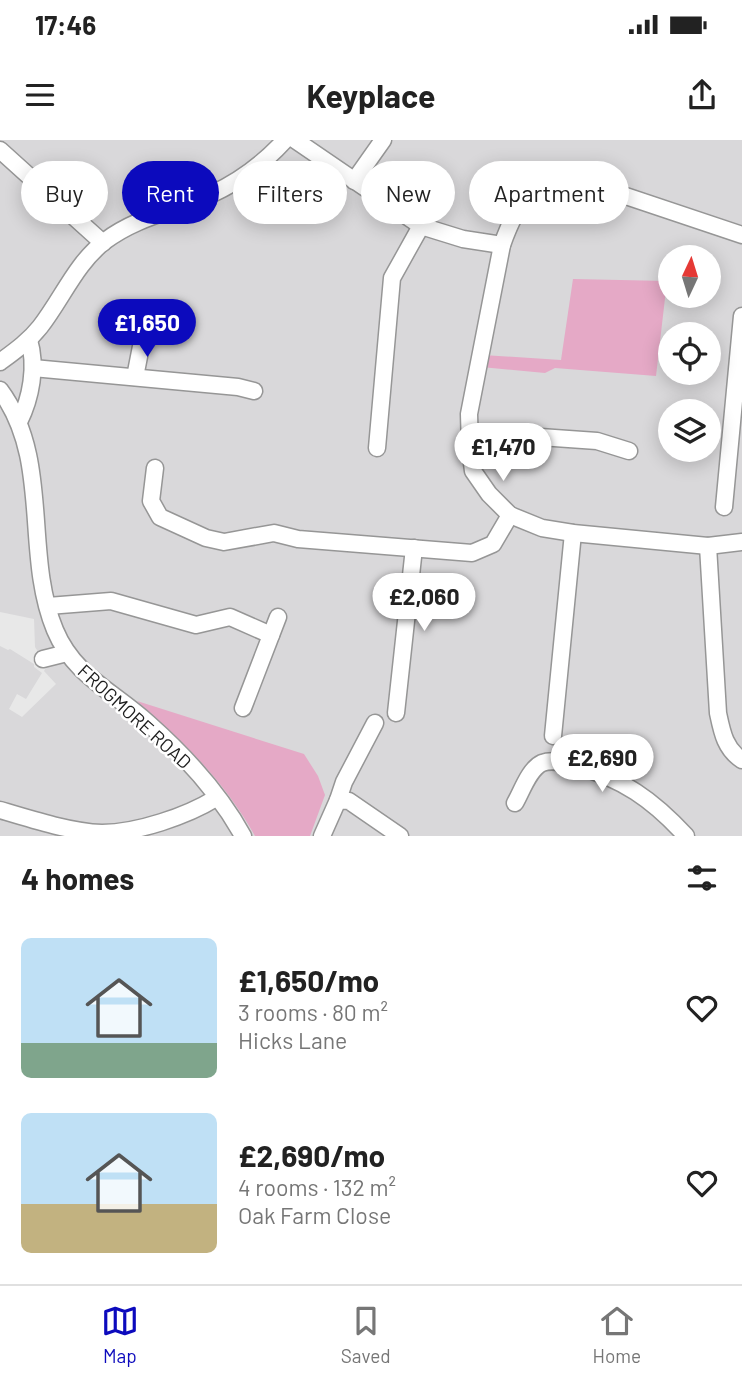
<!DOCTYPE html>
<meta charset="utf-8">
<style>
body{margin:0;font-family:Barlow,sans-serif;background:#f6f6f6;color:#222;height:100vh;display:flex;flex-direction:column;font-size:26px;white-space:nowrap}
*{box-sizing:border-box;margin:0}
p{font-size:23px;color:#767676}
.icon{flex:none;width:38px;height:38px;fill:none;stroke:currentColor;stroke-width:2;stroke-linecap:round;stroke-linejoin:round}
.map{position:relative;height:696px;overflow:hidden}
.drawer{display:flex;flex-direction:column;background:#fff;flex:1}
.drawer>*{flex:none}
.hud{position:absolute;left:21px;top:21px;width:700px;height:63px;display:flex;gap:14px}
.needle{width:46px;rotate:4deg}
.fabs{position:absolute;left:658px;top:105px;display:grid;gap:14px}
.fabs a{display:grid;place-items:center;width:63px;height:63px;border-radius:50%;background:#fff;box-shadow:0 4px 18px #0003;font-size:35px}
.price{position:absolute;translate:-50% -60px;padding:0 16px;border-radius:24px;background:#fff;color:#222;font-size:23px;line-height:46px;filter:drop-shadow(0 2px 4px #0008)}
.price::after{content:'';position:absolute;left:50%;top:42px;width:21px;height:16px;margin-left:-10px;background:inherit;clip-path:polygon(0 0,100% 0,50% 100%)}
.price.selected{background:#0c0abd;color:#fff}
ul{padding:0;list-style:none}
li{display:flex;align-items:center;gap:21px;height:175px;padding:0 21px}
li span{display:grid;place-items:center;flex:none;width:196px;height:140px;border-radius:10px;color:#555}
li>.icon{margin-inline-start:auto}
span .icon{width:84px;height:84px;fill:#fffc;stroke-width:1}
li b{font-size:30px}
h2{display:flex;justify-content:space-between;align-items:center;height:84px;padding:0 21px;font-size:30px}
.chip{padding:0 24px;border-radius:32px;background:#fff;box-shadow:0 4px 18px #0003;font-size:24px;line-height:63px}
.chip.selected{background:#0c0abd;color:#fff}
.status{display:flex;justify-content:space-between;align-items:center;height:49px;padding:0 35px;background:#fff;direction:ltr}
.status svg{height:19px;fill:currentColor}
header{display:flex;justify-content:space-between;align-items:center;height:91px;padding:0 21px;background:#fff;font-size:32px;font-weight:700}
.menu{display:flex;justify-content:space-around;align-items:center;height:98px;border-top:2px solid #e0e0e0;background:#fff;font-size:19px;color:#767676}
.menu a{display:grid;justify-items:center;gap:4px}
.menu .selected{color:#0c0abd}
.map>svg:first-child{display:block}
</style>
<div class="status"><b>17:46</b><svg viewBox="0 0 49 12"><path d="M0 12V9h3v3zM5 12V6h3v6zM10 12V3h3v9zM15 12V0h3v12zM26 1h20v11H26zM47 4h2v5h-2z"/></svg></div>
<header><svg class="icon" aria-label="menu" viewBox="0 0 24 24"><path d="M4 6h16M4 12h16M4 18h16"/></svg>Keyplace<svg class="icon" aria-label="share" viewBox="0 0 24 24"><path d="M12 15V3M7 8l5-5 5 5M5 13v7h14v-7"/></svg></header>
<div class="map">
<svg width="742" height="696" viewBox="0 0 742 696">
<rect width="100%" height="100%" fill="#e9e1ed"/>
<path fill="#d9d8da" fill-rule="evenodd" d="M0 0H742V696H0ZM670 117H709V156H670ZM670 194H709V233H670ZM670 271H709V310H670Z"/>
<g fill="#e5a9c6">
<path d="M573 139 667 141 656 236 555 228 545 233 481 227 483 215 561 220Z"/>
<path d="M137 561 304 614 318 636 325 655 310 696H255C225 642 183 601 137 561Z"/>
</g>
<path fill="#e8e8e8" d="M0 472 34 479 35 507 47 526 44 531 56 544 22 577 9 569 17 554 26 559 42 533 34 527V524L10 509 8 510 0 506Z"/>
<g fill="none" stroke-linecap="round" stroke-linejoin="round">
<g stroke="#969696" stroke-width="19">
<g id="minor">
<path d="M295 0 421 86 463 99 502 105"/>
<path d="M0 10 103 103"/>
<path d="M354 41 383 0"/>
<path d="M742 95 584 42C533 45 519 57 502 105L469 274 470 307 473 331 489 354 510 375 542 388 573 393 708 406 742 402"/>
<path d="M125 172 145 186 135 237"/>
<path d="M0 222C15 211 29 201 40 187 62 159 76 123 105 101 138 76 176 71 212 54 240 41 264 23 285 0"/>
<path d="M33 228 238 247 254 251"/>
<path d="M0 250C52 320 23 413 55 490 74 536 113 551 148 583 183 614 220 654 243 696"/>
<path d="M19 282C31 258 37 226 29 200"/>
<path d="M470 307 526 296 597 301 629 311"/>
<path d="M377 308 392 138 421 86"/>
<path d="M155 328 151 361 160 377 206 398 224 402 274 393 298 399 472 413 493 404 510 375"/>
<path d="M724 367 742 176"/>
<path d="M708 406 718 573C722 592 725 609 742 620"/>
<path d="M48 466 111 461 196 485 230 477 271 495"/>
<path d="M43 519 67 513"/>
<path d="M243 568 278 477"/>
<path d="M396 573 414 408"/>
<path d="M553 596 573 393"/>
<path d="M338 660 344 642 375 583"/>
<path d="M515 663C522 651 529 629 542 623 553 619 563 623 574 625 622 638 653 660 686 696"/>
<path d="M0 670C30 679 71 692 102 693 137 693 187 676 216 658"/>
<path d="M322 696 338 660 349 661 400 696"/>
</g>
</g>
<use href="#minor" stroke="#fff" stroke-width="16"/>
</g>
<g text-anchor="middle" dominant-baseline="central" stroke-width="5" stroke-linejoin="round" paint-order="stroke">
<g font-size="19" fill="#1c1c1c" stroke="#fff">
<text transform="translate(135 576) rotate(42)">FROGMORE ROAD</text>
</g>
</g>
</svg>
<div class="fabs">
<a><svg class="needle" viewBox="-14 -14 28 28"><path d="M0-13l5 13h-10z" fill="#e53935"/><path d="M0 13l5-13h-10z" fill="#767676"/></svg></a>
<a><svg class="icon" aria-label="locate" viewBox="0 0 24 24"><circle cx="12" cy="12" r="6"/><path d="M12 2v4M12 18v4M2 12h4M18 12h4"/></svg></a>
<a><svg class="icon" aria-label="layers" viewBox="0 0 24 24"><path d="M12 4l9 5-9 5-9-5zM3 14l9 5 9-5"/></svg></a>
</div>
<b class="price selected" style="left:147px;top:219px">£1,650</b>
<b class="price" style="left:503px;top:343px">£1,470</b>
<b class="price" style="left:424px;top:493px">£2,060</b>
<b class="price" style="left:602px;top:654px">£2,690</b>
<div class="hud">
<a class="chip">Buy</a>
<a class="chip selected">Rent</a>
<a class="chip">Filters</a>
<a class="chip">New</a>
<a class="chip">Apartment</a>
</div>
</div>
<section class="drawer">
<h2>4 homes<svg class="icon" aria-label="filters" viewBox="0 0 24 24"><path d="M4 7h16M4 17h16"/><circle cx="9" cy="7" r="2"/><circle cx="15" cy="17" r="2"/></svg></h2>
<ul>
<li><span style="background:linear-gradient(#bfe0f5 75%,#7fa58c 0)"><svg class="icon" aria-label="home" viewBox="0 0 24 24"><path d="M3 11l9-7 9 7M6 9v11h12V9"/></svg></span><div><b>£1,650/mo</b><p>3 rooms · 80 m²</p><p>Hicks Lane</p></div><svg class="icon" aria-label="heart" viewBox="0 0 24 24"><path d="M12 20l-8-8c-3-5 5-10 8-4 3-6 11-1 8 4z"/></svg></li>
<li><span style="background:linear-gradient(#bfe0f5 65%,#c2b280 0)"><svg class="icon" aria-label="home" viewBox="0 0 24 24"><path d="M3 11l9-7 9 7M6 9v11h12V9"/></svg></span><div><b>£2,690/mo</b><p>4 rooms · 132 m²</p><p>Oak Farm Close</p></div><svg class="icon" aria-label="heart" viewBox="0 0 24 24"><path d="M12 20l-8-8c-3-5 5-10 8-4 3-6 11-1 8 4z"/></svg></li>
</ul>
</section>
<nav class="menu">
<a class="selected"><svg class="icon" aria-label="map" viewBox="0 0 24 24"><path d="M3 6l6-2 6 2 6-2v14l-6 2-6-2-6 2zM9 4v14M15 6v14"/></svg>Map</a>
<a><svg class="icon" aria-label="saved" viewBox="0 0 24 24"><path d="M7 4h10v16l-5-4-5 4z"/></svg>Saved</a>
<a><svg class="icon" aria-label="home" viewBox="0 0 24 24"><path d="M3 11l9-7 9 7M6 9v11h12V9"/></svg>Home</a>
</nav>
